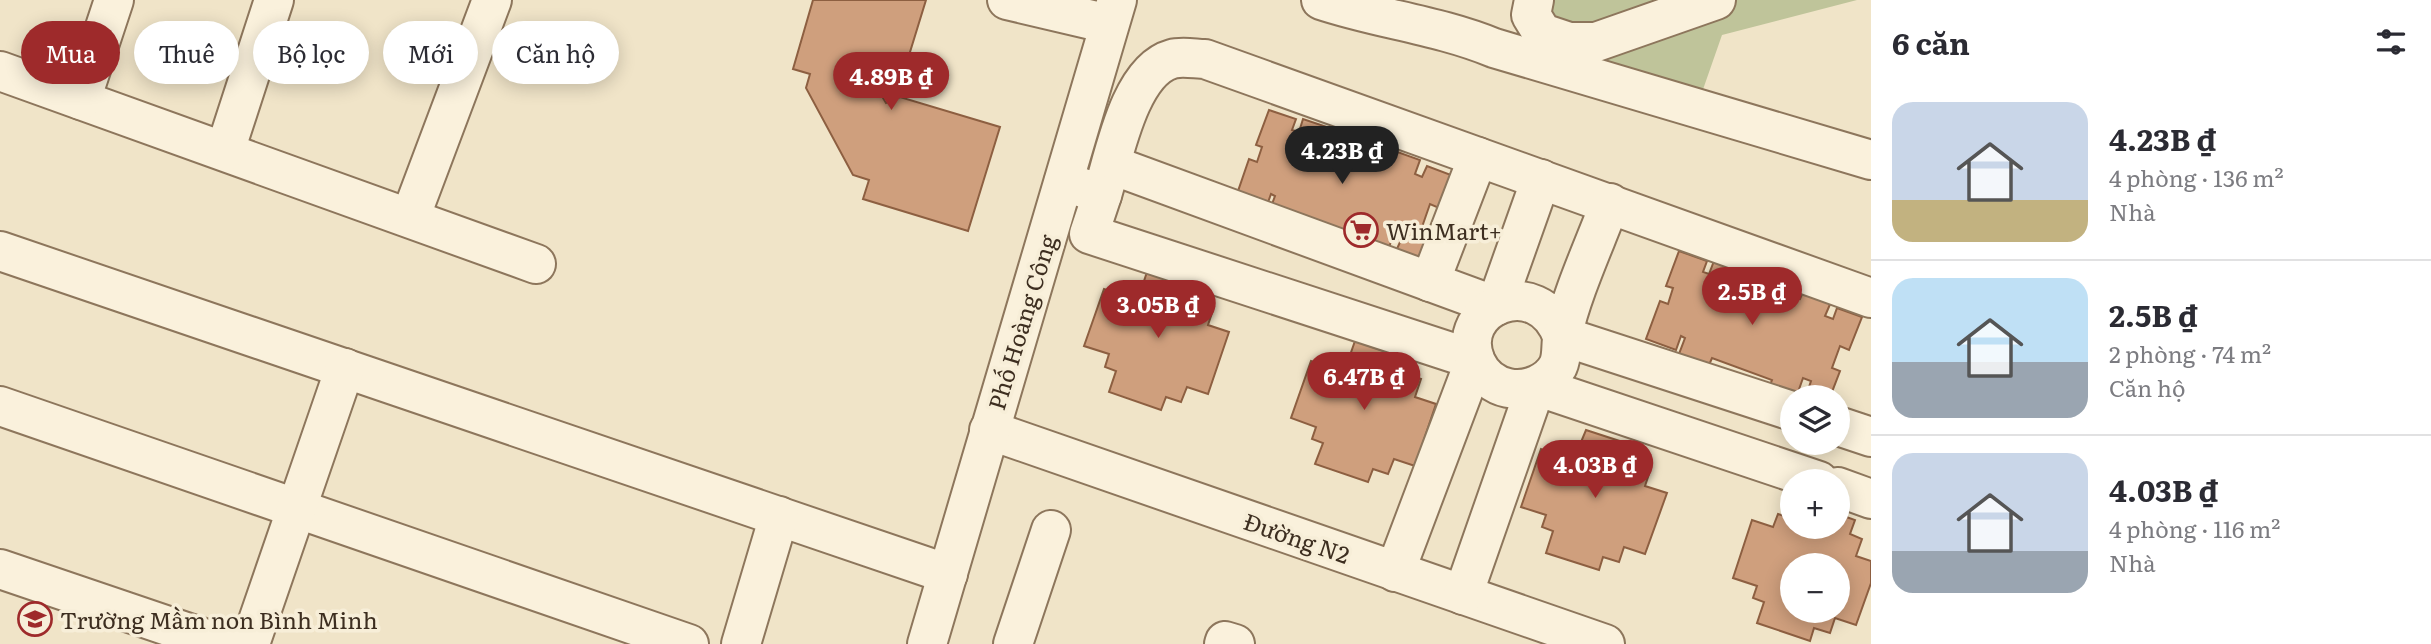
<!DOCTYPE html>
<html lang="vi">
<meta charset="utf-8">
<style>
body{margin:0;font-family:Literata,serif;background:#f7f7f7;color:#2b2b33;height:100vh;display:flex;flex-direction:column;font-size:26px;white-space:nowrap}
*{box-sizing:border-box;margin:0}
p{font-size:23px;color:#7c7c81}
.icon{flex:none;width:38px;height:38px;fill:none;stroke:currentColor;stroke-width:2;stroke-linecap:round;stroke-linejoin:round}
.map{position:relative;flex:1;overflow:hidden}
.panel{display:flex;flex-direction:column;background:#fff;width:560px}
.panel>*{flex:none}
.banner{position:absolute;left:21px;top:21px;width:665px;height:63px;display:flex;gap:14px}
.tools{position:absolute;left:1780px;top:385px;display:grid;gap:14px}
.tools a{display:grid;place-items:center;width:70px;height:70px;border-radius:50%;background:#fff;box-shadow:0 4px 18px #0003;font-size:35px}
.price{position:absolute;translate:-50% -60px;padding:0 16px;border-radius:24px;background:#9e2a2b;color:#fff;font-size:23px;line-height:46px;filter:drop-shadow(0 2px 4px #0008)}
.price::after{content:'';position:absolute;left:50%;top:42px;width:21px;height:16px;margin-left:-10px;background:inherit;clip-path:polygon(0 0,100% 0,50% 100%)}
.price.on{background:#222;color:#fff}
ul{padding:0;list-style:none}
li{display:flex;align-items:center;gap:21px;height:175px;padding:0 21px}
li+li{border-top:2px solid #e1e1e2}
li span{display:grid;place-items:center;flex:none;width:196px;height:140px;border-radius:21px;color:#555}
li>.icon{margin-inline-start:auto}
span .icon{width:84px;height:84px;fill:#fffc;stroke-width:1}
li b{font-size:30px}
h2{display:flex;justify-content:space-between;align-items:center;height:84px;padding:0 21px;font-size:30px}
.tag{padding:0 24px;border-radius:32px;background:#fff;box-shadow:0 4px 18px #0003;font-size:24px;line-height:63px}
.tag.on{background:#9e2a2b;color:#fff}
main{display:flex;flex:1;min-height:0}
.map>svg:first-child{display:block}
</style>
<main>
<div class="map">
<svg width="1871" height="644" viewBox="0 0 1871 644">
<rect width="100%" height="100%" fill="#f0e4c8"/>
<path fill="#bfc49a" d="M1528 0H1857L1722 35 1700 98 1514 40Z"/>
<g fill="#cf9f7d" stroke="#8d5f41" stroke-width="2" fill-rule="evenodd">
<path d="M813 0H926L898 91 883 98 886 103 900 97 1000 127 968 231 863 199 869 180 853 175 806 88 810 74 793 69Z"/>
<path d="M1269 110 1296 119 1292 130 1299 132 1303 119 1330 128 1327 135 1390 157 1392 150 1420 160 1415 174 1422 177 1427 166 1451 175 1439 208 1430 204 1422 227 1429 229 1419 259 1396 251 1401 240 1393 236 1387 253 1269 212 1275 196 1271 194 1266 208 1236 197 1249 159 1257 162 1262 147 1256 145Z"/>
<path d="M1679 251 1707 261 1703 272 1709 274 1714 261 1740 270 1738 276 1800 299 1803 292 1831 302 1825 316 1833 319 1837 308 1862 317 1849 350 1840 346 1832 368 1840 371 1830 397 1807 393 1811 381 1803 378 1797 395 1770 385 1772 380 1712 358 1709 365 1679 354 1685 338 1681 336 1676 350 1646 339 1660 301 1668 304 1673 288 1666 286Z"/>
<path d="M1148 269 1206 289 1201 303 1214 307 1208 325 1229 332 1208 394 1187 387 1181 402 1166 397 1161 410 1109 392 1116 371 1105 367 1109 354 1084 346 1104 289 1125 296 1130 282 1142 287Z"/>
<path d="M1355 341 1413 361 1408 375 1421 379 1415 397 1436 404 1415 466 1394 459 1388 474 1373 469 1368 482 1315 464 1323 443 1312 439 1316 427 1291 418 1311 361 1332 368 1337 354 1349 358Z"/>
<path d="M1586 430 1644 449 1639 463 1651 468 1645 486 1667 493 1645 554 1624 547 1619 562 1603 557 1599 570 1546 553 1553 531 1542 527 1546 515 1521 507 1541 449 1562 457 1567 443 1579 447Z"/>
<path d="M1778 514 1790 518 1792 514V527H1838V514L1855 520 1850 534 1862 539 1856 556 1871 561V583L1856 625 1835 618 1830 633 1814 628 1810 641 1757 623 1764 602 1753 598 1757 586 1733 578 1752 520 1773 527ZM1792 565H1838V611H1792Z"/>
</g>
<g fill="none" stroke-linecap="round" stroke-linejoin="round">
<g stroke="#8d765c" stroke-width="42">
<g id="minor">
<path d="M1007 0 1109 24"/>
<path d="M1321 0C1378 19 1438 25 1494 48L1871 160"/>
<path d="M1534 0 1531 15 1542 33 1569 42H1596L1716 0"/>
<path d="M0 71 536 264"/>
<path d="M81 100 114 0"/>
<path d="M225 151 274 0"/>
<path d="M1112 165 1496 306 1541 179"/>
<path d="M1064 181 1102 195C1114 157 1129 71 1172 59 1182 56 1196 59 1205 59L1871 298"/>
<path d="M1102 195 1089 234 1475 360 1395 572"/>
<path d="M410 218 492 0"/>
<path d="M0 251 948 574"/>
<path d="M1430 282 1478 157"/>
<path d="M1562 336C1538 271 1452 307 1476 362 1482 375 1494 385 1508 388 1527 392 1549 383 1558 366 1563 355 1560 345 1563 334 1571 295 1596 241 1610 203"/>
<path d="M1562 336 1792 411"/>
<path d="M0 406 689 644"/>
<path d="M1838 426 1871 437"/>
<path d="M989 430 1605 644"/>
<path d="M1838 487 1871 499"/>
<path d="M0 569 221 644"/>
<path d="M1463 595 1536 386 1819 481"/>
<path d="M250 644 345 368"/>
<path d="M741 644 779 516"/>
<path d="M927 644 1117 0"/>
<path d="M1013 644 1051 530"/>
<path d="M1224 644 1225 641 1235 644"/>
</g>
</g>
<use href="#minor" stroke="#faf1dc" stroke-width="38"/>
</g>
<defs>
<g id="supermarket-ring" transform="scale(1.75)"><circle r="9.5" fill="#f7eed8" stroke="#9e2a2b" stroke-width="1.5"/><path d="M-6-5.5h2.5l.6 2H6L4.5 2H-2.5L-4.4-4H-6ZM-1.5 3.2a1.3 1.3 0 1 0 .1 0ZM3 3.2a1.3 1.3 0 1 0 .1 0Z" fill="#9e2a2b"/></g>
<g id="school-ring" transform="scale(1.75)"><circle r="9.5" fill="#f7eed8" stroke="#9e2a2b" stroke-width="1.5"/><path d="M0-5L7-2L0 1L-7-2ZM-4 1L0 2.5L4 1V4Q0 6-4 4Z" fill="#9e2a2b"/></g>
</defs>
<g fill-rule="evenodd">
<use href="#supermarket-ring" x="1361" y="230"/>
<use href="#school-ring" x="35" y="619"/>
</g>
<g text-anchor="middle" dominant-baseline="central" stroke-width="7" stroke-linejoin="round" paint-order="stroke">
<g font-size="23" fill="#3d2e20" stroke="#f7eed8" text-anchor="start">
<text x="1386" y="230">WinMart+</text>
<text x="60" y="619">Trường Mầm non Bình Minh</text>
</g>
<g font-size="23" fill="#3d2e20" stroke="#f7eed8">
<text transform="translate(1021 322) rotate(-73)">Phố Hoàng Công</text>
<text transform="translate(1297 537) rotate(19)">Đường N2</text>
</g>
</g>
</svg>
<div class="tools">
<a><svg class="icon" aria-label="layers" viewBox="0 0 24 24"><path d="M12 4l9 5-9 5-9-5zM3 14l9 5 9-5"/></svg></a>
<a>+</a>
<a>−</a>
</div>
<b class="price" style="left:891px;top:112px">4.89B ₫</b>
<b class="price on" style="left:1342px;top:186px">4.23B ₫</b>
<b class="price" style="left:1752px;top:327px">2.5B ₫</b>
<b class="price" style="left:1158px;top:340px">3.05B ₫</b>
<b class="price" style="left:1364px;top:412px">6.47B ₫</b>
<b class="price" style="left:1595px;top:500px">4.03B ₫</b>
<div class="banner">
<a class="tag on">Mua</a>
<a class="tag">Thuê</a>
<a class="tag">Bộ lọc</a>
<a class="tag">Mới</a>
<a class="tag">Căn hộ</a>
</div>
</div>
<section class="panel">
<h2>6 căn<svg class="icon" aria-label="filters" viewBox="0 0 24 24"><path d="M4 7h16M4 17h16"/><circle cx="9" cy="7" r="2"/><circle cx="15" cy="17" r="2"/></svg></h2>
<ul>
<li><span style="background:linear-gradient(#c9d6e8 70%,#c2b280 0)"><svg class="icon" aria-label="home" viewBox="0 0 24 24"><path d="M3 11l9-7 9 7M6 9v11h12V9"/></svg></span><div><b>4.23B ₫</b><p>4 phòng · 136 m²</p><p>Nhà</p></div></li>
<li><span style="background:linear-gradient(#bfe0f5 60%,#9aa5b1 0)"><svg class="icon" aria-label="home" viewBox="0 0 24 24"><path d="M3 11l9-7 9 7M6 9v11h12V9"/></svg></span><div><b>2.5B ₫</b><p>2 phòng · 74 m²</p><p>Căn hộ</p></div></li>
<li><span style="background:linear-gradient(#c9d6e8 70%,#9aa5b1 0)"><svg class="icon" aria-label="home" viewBox="0 0 24 24"><path d="M3 11l9-7 9 7M6 9v11h12V9"/></svg></span><div><b>4.03B ₫</b><p>4 phòng · 116 m²</p><p>Nhà</p></div></li>
</ul>
</section>
</main>
